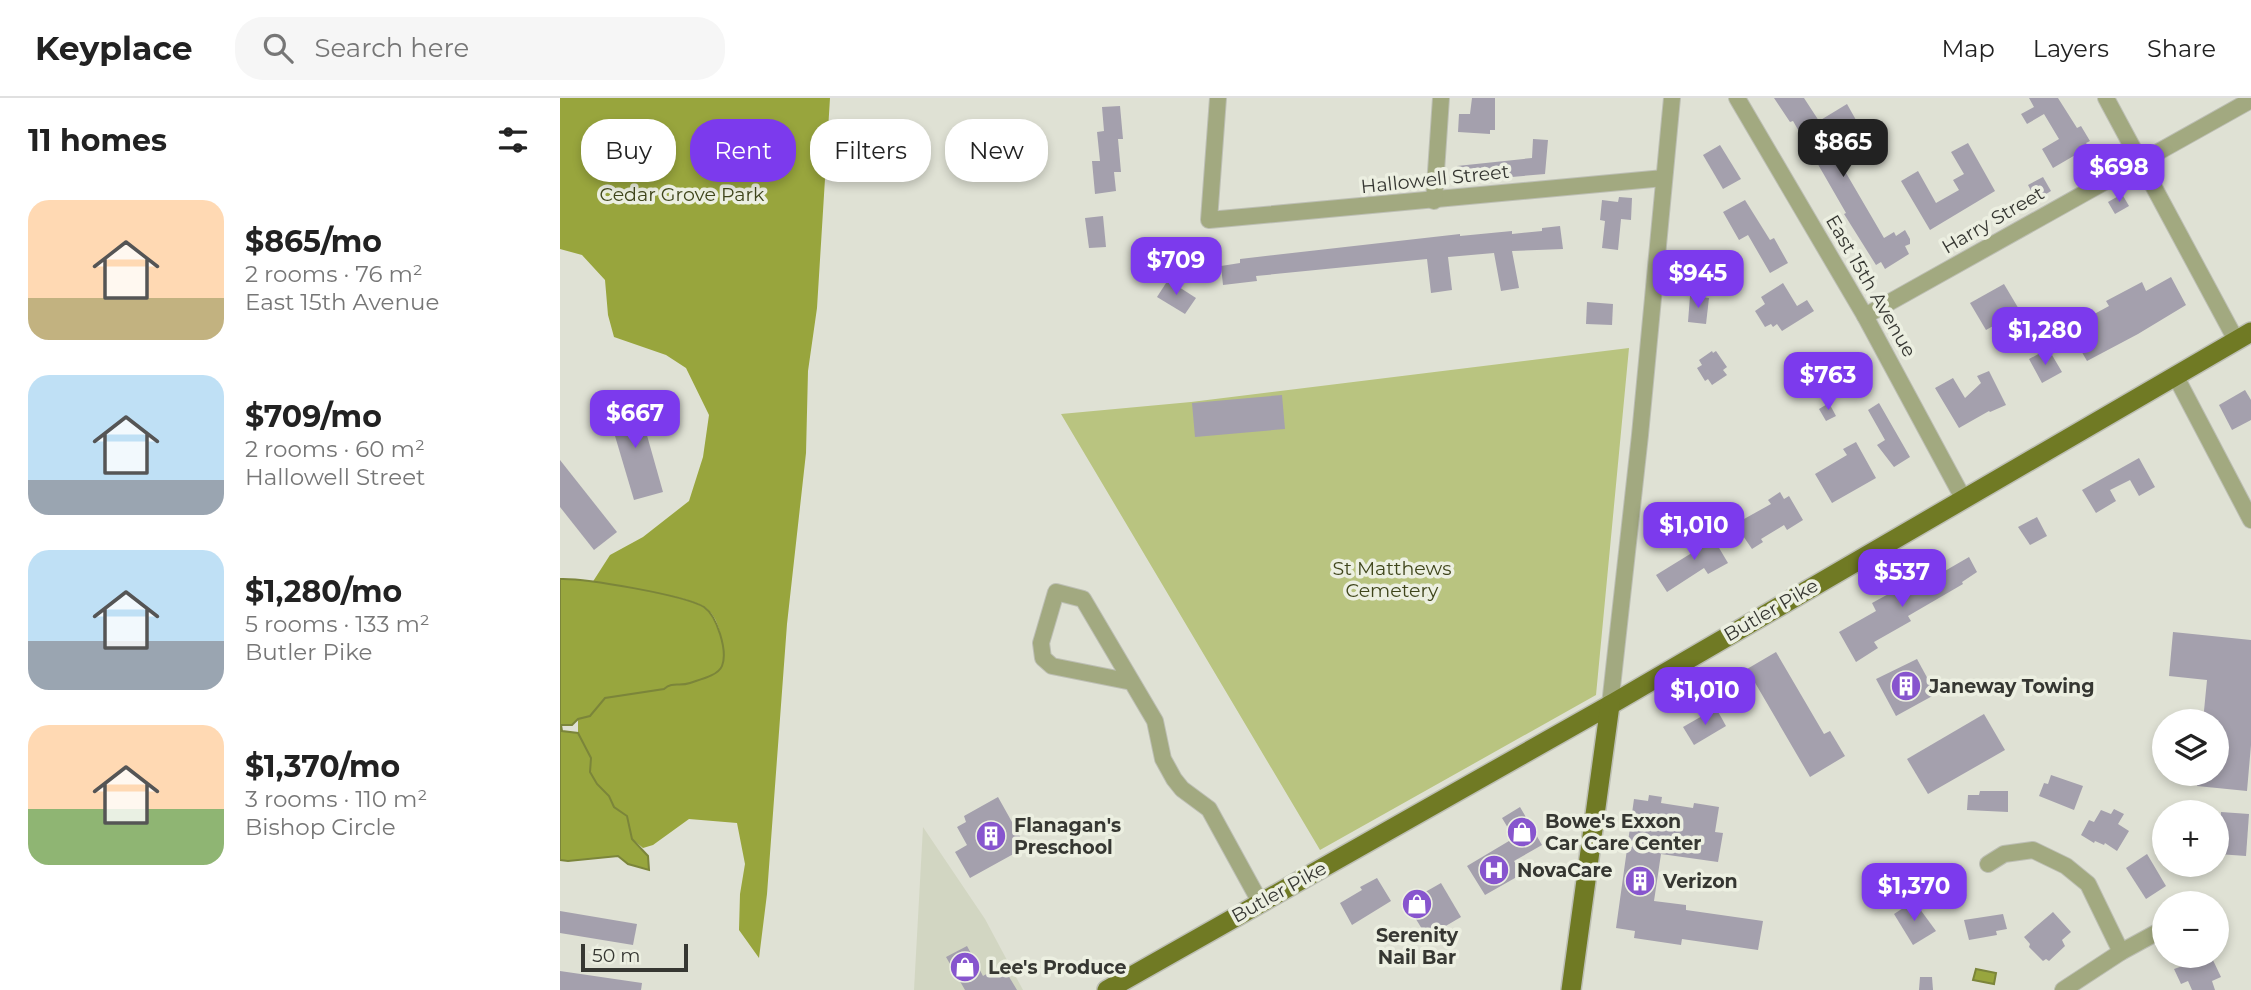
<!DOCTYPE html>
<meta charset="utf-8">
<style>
body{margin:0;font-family:Montserrat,sans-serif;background:#f6f6f6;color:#222;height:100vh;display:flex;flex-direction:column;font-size:26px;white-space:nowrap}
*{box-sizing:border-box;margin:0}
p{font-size:23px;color:#767676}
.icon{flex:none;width:38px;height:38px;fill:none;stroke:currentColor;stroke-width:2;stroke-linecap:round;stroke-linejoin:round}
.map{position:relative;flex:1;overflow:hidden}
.panel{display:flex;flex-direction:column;background:#fff;width:560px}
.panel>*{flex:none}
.guide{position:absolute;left:21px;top:21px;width:665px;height:63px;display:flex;gap:14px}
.fabs{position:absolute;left:1592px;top:611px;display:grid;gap:14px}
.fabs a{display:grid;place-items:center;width:77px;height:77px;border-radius:50%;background:#fff;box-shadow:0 4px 10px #0003;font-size:35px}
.scale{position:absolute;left:21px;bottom:18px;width:107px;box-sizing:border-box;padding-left:7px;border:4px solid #363732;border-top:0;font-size:19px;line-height:24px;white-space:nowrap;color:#363732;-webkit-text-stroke:5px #ecefe1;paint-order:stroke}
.price{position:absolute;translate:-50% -60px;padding:0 16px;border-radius:14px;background:#7c3aed;color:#fff;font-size:23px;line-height:46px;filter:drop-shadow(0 2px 4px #0008)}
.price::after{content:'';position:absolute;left:50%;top:42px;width:21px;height:16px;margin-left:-10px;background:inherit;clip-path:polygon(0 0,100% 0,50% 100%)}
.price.selected{background:#222;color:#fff}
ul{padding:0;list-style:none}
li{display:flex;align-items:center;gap:21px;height:175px;padding:0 28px}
li span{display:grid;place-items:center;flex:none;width:196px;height:140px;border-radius:21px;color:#555}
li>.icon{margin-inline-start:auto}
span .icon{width:84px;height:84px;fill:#fffc;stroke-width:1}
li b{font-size:30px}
h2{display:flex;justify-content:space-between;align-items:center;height:84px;padding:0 28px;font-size:30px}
.pill{padding:0 24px;border-radius:28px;background:#fff;box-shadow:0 4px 10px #0003;font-size:24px;line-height:63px}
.pill.selected{background:#7c3aed;color:#fff}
header{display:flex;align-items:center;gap:42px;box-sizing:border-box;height:98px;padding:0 35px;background:#fff;border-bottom:2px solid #e0e0e0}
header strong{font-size:33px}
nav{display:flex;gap:38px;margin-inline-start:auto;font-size:24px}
.search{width:490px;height:63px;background:#f6f6f6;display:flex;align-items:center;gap:18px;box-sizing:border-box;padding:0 24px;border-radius:28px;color:#767676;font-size:26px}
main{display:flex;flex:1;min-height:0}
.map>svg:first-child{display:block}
</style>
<header>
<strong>Keyplace</strong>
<div class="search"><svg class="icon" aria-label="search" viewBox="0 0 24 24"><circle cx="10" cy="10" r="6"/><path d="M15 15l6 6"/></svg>Search here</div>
<nav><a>Map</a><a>Layers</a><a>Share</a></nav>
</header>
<main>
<section class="panel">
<h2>11 homes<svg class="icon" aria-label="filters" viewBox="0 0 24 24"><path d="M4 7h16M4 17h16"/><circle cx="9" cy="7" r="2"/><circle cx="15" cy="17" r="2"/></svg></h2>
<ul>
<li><span style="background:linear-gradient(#ffd9b3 70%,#c2b280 0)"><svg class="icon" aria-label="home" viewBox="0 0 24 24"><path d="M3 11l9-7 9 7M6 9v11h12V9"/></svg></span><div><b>$865/mo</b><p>2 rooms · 76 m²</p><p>East 15th Avenue</p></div></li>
<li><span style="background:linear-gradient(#bfe0f5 75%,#9aa5b1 0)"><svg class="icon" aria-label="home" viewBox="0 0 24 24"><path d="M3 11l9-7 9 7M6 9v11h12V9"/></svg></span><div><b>$709/mo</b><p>2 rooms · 60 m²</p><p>Hallowell Street</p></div></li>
<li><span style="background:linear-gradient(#bfe0f5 65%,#9aa5b1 0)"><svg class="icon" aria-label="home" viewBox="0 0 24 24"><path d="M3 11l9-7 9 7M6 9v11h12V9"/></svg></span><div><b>$1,280/mo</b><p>5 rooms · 133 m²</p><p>Butler Pike</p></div></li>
<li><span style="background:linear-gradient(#ffd9b3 60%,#8fb573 0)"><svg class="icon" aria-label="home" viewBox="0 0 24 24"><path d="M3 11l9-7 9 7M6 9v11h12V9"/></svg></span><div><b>$1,370/mo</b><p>3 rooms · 110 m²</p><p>Bishop Circle</p></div></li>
</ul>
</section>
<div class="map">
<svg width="1691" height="892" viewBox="0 0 1691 892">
<rect width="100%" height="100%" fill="#dfe1d4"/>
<path fill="#d2d6c2" d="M363 729 425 821 463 892H354Z"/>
<path fill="#b9c480" d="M1069 250 1036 597 760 752 501 316 631 304Z"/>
<path fill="#98a53d" d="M0 0H270L257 210 248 273 246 355 227 526 207 796 199 860 179 832 180 796 185 766 177 725 129 721 93 747 83 750 72 741 67 718 54 709 49 698 37 686 30 674 31 660 18 635V621L30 618 45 600 104 591 113 585H131L163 567C161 547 163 524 146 510 132 498 53 487 32 485L50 457 83 439 129 403 143 359 149 317 126 270 106 257 54 239 48 217 45 182 22 157 0 151Z"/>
<g fill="#98a63e" stroke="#7b853a" stroke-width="2">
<path d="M0 481C24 480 124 497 144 509 157 518 168 553 162 568 158 578 138 582 130 585 119 589 113 583 104 591L45 600 30 618 18 621 12 627H1L2 633 18 635 31 660 30 674 37 686 49 698 54 709 67 718 72 741 88 758 89 772 68 766 58 758 8 763 0 762Z"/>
<path d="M1416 871 1436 875 1434 886 1413 882Z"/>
</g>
<g fill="#a4a0ad">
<path d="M912 0H935V32H930V36L898 34 899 16H910Z"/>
<path d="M1214 0H1244L1259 23 1287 6 1296 22 1265 39 1324 140 1334 134 1336 138 1345 132 1350 141V146L1345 148 1349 156 1325 171 1321 164 1316 167 1284 116 1286 115 1233 23 1230 24Z"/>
<path d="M1469 0H1498L1517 30 1521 28 1530 43 1526 45 1529 49 1493 70 1482 51 1499 41 1484 16 1467 26 1461 16 1474 9Z"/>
<path d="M560 8 563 41H558L561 74H554L556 93 535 96 532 63H540L537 34 544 33 542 9Z"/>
<path d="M973 41 988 42 985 76 895 84 897 68 972 60Z"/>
<path d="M1408 45 1435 93 1370 132 1341 83 1358 73 1376 105 1399 92 1393 82 1404 76 1391 54Z"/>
<path d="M1160 47 1181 81 1163 91 1143 57Z"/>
<path d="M1483 79 1491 93 1476 102 1468 87Z"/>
<path d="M1562 96 1569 108 1555 116 1548 104Z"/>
<path d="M1059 99 1072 100 1071 122 1061 121 1058 152 1042 150 1045 123 1040 122 1042 102 1058 104Z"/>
<path d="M1185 102 1210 142 1214 140 1228 165 1210 175 1188 137 1179 142 1163 114Z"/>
<path d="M543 118 546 149 529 150 525 120Z"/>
<path d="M1000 128 1003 151 952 153 959 190 941 193 934 155 888 159 892 192 871 195 867 161 696 178 697 183 663 187 661 168 680 165V161L900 136V138L952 133V136L982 133V130Z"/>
<path d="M1611 179 1626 207 1578 236 1527 263 1512 237 1517 235 1508 220 1522 212 1527 220 1549 208 1546 203 1582 184 1586 193Z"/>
<path d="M608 182 636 200 625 216 597 199Z"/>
<path d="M1223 185 1237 208 1247 202 1254 213 1222 233 1217 226 1213 229 1211 226 1205 229 1195 213 1205 206 1201 199Z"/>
<path d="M1444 186 1460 213 1426 232 1410 205Z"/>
<path d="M1130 198 1149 200 1146 226 1128 224Z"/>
<path d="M1027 204 1053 206 1052 227 1026 226Z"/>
<path d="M1152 253 1153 255 1156 253 1167 269 1163 272 1167 277 1152 287 1148 281 1145 283 1137 270 1142 267 1139 262Z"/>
<path d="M1482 254 1486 261 1492 257 1502 274 1482 285 1469 261Z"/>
<path d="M1429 273 1446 307 1430 314 1429 313 1399 330 1375 290 1393 280 1405 300 1421 285 1417 278Z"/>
<path d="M1685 292 1691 302V322L1672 332 1659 307Z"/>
<path d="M722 297 725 331 635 339 632 305Z"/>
<path d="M77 302 103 394 74 402 47 311Z"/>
<path d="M1269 305 1276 318 1266 323 1259 311Z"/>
<path d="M1319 305 1350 359 1334 369 1317 347 1325 342 1308 312Z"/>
<path d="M1296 344 1316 380 1272 405 1255 376 1287 357 1283 351Z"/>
<path d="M1579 360 1595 389 1579 398 1570 382 1550 392 1556 403 1536 415 1522 392Z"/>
<path d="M0 362 57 434 34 452 0 409Z"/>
<path d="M1220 394 1224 401 1229 398 1243 422 1227 432 1224 427 1201 441 1203 444 1192 451 1175 426 1211 406 1208 402Z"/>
<path d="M1477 419 1487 438 1470 447 1458 429Z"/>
<path d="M1149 433 1168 465 1148 476 1144 470 1107 494 1096 477 1135 453 1130 444Z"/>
<path d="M1409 459 1417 474 1402 484 1403 486 1348 518 1351 523 1314 544 1318 550 1296 564 1279 534 1316 513 1312 505 1334 493 1338 500Z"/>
<path d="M1613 534 1691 542V647L1687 693 1637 688 1638 676H1657V623H1643L1647 582 1609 578Z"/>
<path d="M1216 554 1264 636 1270 633 1285 658 1250 679 1187 571Z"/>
<path d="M1357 561 1376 596 1336 618 1316 581Z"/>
<path d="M1156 610 1166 628 1134 647 1123 629Z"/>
<path d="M1424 616 1445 652 1368 696 1347 661Z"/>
<path d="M1491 677 1523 688 1514 712 1479 698 1484 685 1488 686Z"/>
<path d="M1420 693H1448V714L1407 712 1408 697H1419Z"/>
<path d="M1089 697 1102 699 1101 705 1133 710 1134 705 1159 709 1155 734 1163 735 1158 764 1101 756 1094 803 1126 807V812L1203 823 1198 852 1122 841 1121 847 1074 840 1075 833 1056 830 1074 701 1088 703Z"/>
<path d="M438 699 466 749 410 780 395 754 407 747 397 729 406 724 404 718Z"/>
<path d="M960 709 982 747 954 763 962 776 925 797 907 768 954 740 942 720Z"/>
<path d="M1554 711 1564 716 1558 726 1569 733 1557 753 1545 745 1544 747 1535 743 1534 745 1521 737 1529 722 1534 724 1541 712 1551 716Z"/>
<path d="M1661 714 1689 716 1686 758 1658 756Z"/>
<path d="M1587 756 1606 788 1586 801 1566 770Z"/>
<path d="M817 780 831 803 792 827 780 805 802 792 800 789Z"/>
<path d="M881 785 901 819 867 839 846 805Z"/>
<path d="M1354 803 1376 833 1353 847 1334 816Z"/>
<path d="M0 813 77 826 73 847 0 835Z"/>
<path d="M1493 814 1511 834 1502 842 1505 848 1489 863 1486 861 1483 863 1469 849 1470 846 1464 839Z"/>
<path d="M1443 816 1447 831 1436 833 1437 837 1409 842 1404 822Z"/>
<path d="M407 848 423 878 442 867 457 892H405L386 859Z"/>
<path d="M1651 858 1661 879 1652 883 1655 892H1632L1628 883 1621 886 1614 871Z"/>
<path d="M0 873 82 885 81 892H0Z"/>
<path d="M1360 879H1372L1373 892H1359Z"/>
</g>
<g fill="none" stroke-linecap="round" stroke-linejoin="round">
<g stroke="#bdbfb4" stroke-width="18">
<g id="minor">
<path d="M658 0 649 122 1104 80"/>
<path d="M1177 0 1305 218 1403 400"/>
<path d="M1546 0 1676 242"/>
<path d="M874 103 881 0"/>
<path d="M1305 218 1691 2"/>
<path d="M1615 277 1691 422"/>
<path d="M572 584 492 568 483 560 481 545 496 494 523 501 595 623 603 661 614 681 622 691 649 711 700 804"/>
<path d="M1050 607 1080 337 1112 0"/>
<path d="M1428 766 1444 756 1473 752 1506 768 1528 786 1561 854"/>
<path d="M1503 892 1561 854 1605 830"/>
</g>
</g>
<g stroke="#bdbfb4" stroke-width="22">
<g id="major">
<path d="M547 892 1050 607 1691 234"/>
<path d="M1011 892 1050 607"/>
</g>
</g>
<use href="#minor" stroke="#a2a980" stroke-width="16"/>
<use href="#major" stroke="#707a24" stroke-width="19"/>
</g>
<defs>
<g id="building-disc" transform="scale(1.575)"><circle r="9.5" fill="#8755ce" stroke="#ecefe1"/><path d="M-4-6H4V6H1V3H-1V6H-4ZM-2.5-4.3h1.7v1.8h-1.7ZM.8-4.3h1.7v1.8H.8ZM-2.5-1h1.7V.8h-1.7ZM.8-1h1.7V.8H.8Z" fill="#fff"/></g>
<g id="shop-disc" transform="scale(1.575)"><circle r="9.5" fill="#8755ce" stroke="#ecefe1"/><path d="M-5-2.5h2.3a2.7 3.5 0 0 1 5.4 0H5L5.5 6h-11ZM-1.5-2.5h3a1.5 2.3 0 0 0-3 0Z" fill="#fff"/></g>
<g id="hospital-disc" transform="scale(1.575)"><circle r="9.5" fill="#8755ce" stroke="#ecefe1"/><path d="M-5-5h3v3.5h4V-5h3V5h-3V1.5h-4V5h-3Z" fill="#fff"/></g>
</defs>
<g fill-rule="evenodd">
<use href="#building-disc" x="1346" y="588"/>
<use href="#shop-disc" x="962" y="734"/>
<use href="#building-disc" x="431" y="738"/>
<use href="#hospital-disc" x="934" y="772"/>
<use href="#building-disc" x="1080" y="783"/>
<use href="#shop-disc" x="857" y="806"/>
<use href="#shop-disc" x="405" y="869"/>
</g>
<g text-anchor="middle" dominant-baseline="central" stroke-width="7" stroke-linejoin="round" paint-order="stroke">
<g font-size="19" fill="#363732" stroke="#ecefe1">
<text transform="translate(875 81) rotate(-6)">Hallowell Street</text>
<text transform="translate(1433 122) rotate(-30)">Harry Street</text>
<text transform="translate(1311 188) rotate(60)">East 15th Avenue</text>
<text transform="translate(1211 512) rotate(-30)">Butler Pike</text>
<text transform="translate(719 794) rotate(-29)">Butler Pike</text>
</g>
<g font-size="19" fill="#3f451b" stroke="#ecefe1">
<text x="122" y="96">Cedar Grove Park</text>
<text x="832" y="470">St Matthews<tspan x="832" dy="22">Cemetery</tspan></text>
</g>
<g font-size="19" font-weight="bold" fill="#363732" stroke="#ecefe1" text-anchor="start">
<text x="1369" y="588">Janeway Towing</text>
<text x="985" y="723">Bowe's Exxon<tspan x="985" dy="22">Car Care Center</tspan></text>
<text x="454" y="727">Flanagan's<tspan x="454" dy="22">Preschool</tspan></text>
<text x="957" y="772">NovaCare</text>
<text x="1103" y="783">Verizon</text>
<text x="857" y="837" text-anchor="middle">Serenity<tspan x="857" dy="22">Nail Bar</tspan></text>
<text x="428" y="869">Lee's Produce</text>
</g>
</g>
</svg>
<div class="fabs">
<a><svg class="icon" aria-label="layers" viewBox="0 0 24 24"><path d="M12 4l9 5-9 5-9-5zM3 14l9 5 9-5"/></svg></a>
<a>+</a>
<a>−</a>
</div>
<div class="scale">50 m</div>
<b class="price selected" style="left:1283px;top:81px">$865</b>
<b class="price" style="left:1559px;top:106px">$698</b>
<b class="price" style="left:616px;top:199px">$709</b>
<b class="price" style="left:1138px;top:212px">$945</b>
<b class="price" style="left:1485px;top:269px">$1,280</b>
<b class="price" style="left:1268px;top:314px">$763</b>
<b class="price" style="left:75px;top:352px">$667</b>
<b class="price" style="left:1134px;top:464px">$1,010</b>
<b class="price" style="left:1342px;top:511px">$537</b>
<b class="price" style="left:1145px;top:629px">$1,010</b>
<b class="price" style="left:1354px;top:825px">$1,370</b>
<div class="guide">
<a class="pill">Buy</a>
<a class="pill selected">Rent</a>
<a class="pill">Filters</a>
<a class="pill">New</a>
</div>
</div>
</main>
